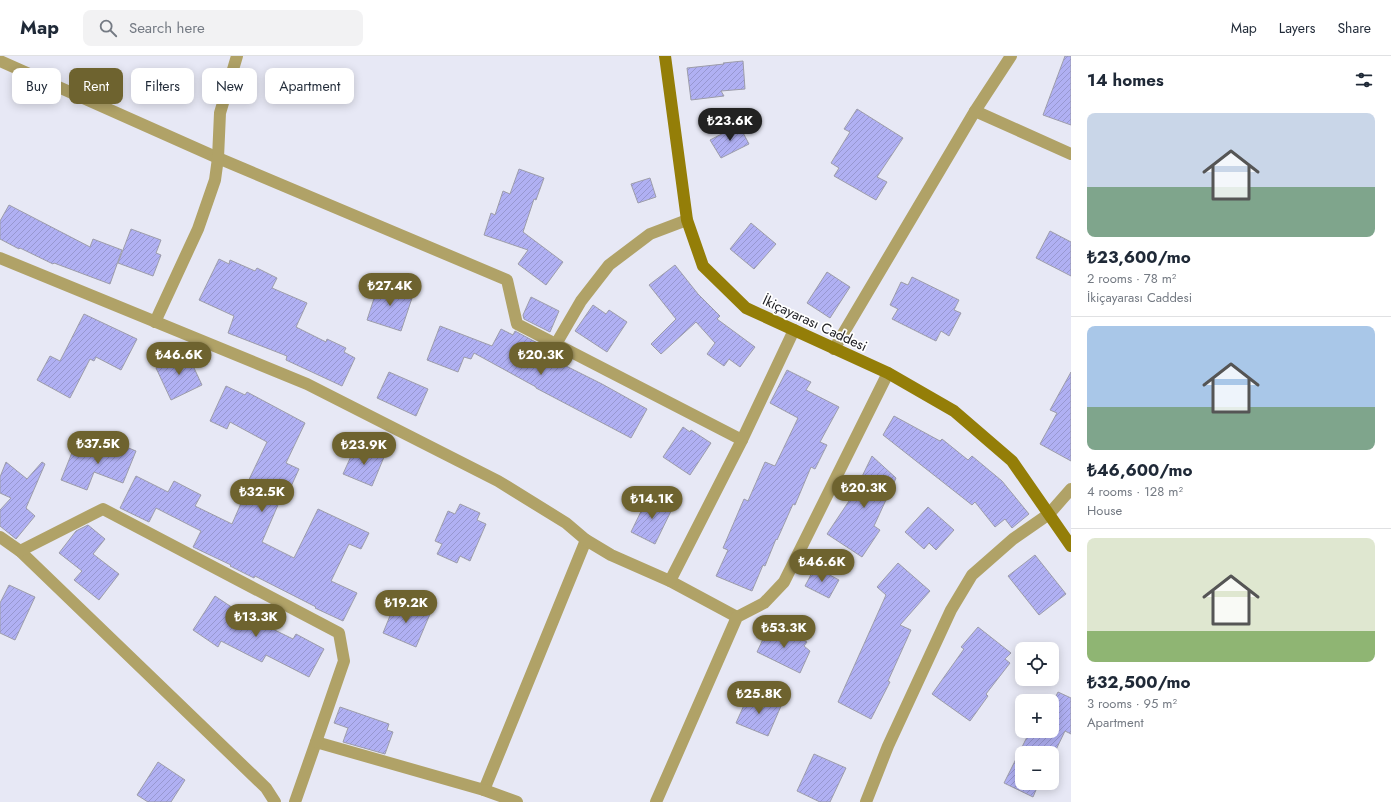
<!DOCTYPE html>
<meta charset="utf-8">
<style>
body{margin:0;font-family:Jost,sans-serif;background:#f2f2f3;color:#1f2937;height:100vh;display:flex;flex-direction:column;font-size:15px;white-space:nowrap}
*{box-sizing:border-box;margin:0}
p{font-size:13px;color:#747a83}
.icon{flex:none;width:22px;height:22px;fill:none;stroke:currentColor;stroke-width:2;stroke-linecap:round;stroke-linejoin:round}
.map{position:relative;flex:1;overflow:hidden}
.details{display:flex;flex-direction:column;background:#fff;width:320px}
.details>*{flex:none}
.hud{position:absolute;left:12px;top:12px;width:380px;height:36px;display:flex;gap:8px}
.fabs{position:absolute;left:1015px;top:586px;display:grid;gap:8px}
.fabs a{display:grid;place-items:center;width:44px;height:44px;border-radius:8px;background:#fff;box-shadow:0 2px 10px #0003;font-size:20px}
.price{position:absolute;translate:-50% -34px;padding:0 9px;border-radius:14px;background:#6e632f;color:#fff;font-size:13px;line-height:26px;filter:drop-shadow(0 1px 2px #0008)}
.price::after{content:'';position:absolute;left:50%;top:24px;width:12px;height:9px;margin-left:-6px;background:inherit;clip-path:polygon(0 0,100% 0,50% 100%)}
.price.selected{background:#222;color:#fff}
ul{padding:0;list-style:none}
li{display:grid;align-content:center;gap:8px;height:212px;padding:0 16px}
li+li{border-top:1px solid #e0e1e3}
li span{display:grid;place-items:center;height:124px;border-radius:8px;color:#555}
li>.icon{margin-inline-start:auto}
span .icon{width:72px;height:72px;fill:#fffc;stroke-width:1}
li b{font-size:17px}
h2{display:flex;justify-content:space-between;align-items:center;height:48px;padding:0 16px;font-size:17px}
.chip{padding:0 14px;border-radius:8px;background:#fff;box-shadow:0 2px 10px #0003;font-size:14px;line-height:36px}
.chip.selected{background:#6e632f;color:#fff}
header{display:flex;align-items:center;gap:24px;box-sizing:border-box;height:56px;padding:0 20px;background:#fff;border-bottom:1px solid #e0e1e3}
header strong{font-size:19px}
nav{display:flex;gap:22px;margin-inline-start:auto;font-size:14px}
.search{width:280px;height:36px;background:#f2f2f3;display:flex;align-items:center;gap:10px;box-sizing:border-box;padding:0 14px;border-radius:8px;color:#747a83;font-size:15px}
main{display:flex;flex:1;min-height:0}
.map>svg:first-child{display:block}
</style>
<header>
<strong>Map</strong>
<div class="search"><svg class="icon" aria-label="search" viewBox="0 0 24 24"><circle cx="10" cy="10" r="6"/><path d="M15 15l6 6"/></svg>Search here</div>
<nav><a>Map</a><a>Layers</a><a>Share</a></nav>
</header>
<main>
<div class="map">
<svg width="1071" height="746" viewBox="0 0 1071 746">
<defs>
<pattern id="building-hatch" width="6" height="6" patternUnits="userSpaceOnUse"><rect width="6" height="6" fill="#b0b0f3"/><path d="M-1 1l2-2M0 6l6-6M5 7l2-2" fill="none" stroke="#9797d0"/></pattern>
</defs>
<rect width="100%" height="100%" fill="#e7e8f5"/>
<g fill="url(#building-hatch)" stroke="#9d9daa">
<path d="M1065 0H1071V69L1043 59Z"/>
<path d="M743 5 745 33 721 35 724 40 691 44 687 12 724 8 723 7Z"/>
<path d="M857 53 903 82 877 121 887 126 876 144 834 120 839 112 831 107 850 76 844 73Z"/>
<path d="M739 69 749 88 721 102 710 84Z"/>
<path d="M519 113 544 122 536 144 534 143 523 176 563 206 546 229 518 208 528 194 484 179 491 157 495 159 503 135 510 138Z"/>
<path d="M650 122 656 141 638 147 631 128Z"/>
<path d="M9 149 90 191 93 183 122 194 110 228 54 207 53 208 20 192 19 193 0 183V165Z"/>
<path d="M751 167 776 188 754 213 730 193Z"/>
<path d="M131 173 161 184 156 197 161 199 153 220 118 207Z"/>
<path d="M1050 175 1071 186V220L1036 202Z"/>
<path d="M219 203 229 208 230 204 255 215 257 212 277 222 272 232 307 247 296 271 326 286 327 283 346 292 344 296 355 302 342 330 286 304 287 300 228 277 234 260 199 244Z"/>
<path d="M675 209 698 238 720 260 717 263 755 291 740 311 729 303 724 310 707 298 715 287 696 266 661 298 651 288 676 263 649 229Z"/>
<path d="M827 216 850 231 830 262 807 247Z"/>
<path d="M912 221 959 244 954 254 961 257 949 280 941 275 936 285 892 263 898 253 890 249 901 226 908 229Z"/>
<path d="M379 227 413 239 401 275 367 264Z"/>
<path d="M531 241 559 255 550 276 524 263 523 259Z"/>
<path d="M593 249 606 258 609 254 627 266 607 296 575 275Z"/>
<path d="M84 258 137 283 121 314 96 301 94 305 90 303 70 342 37 324 50 300 60 305Z"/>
<path d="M440 270 492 290 501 273 513 279 515 275 543 290 540 297 602 328 647 353 631 382 536 332V331L474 297 471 303 464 301 458 316 427 304Z"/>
<path d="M187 297 202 329 171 344 156 312Z"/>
<path d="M787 314 811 326 806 334 839 351 820 386 827 389 815 413 811 411 795 449 793 448 777 484 776 483 765 510 763 509 752 535 716 520 728 494 723 492 744 443 748 445 765 406 775 410 798 362 770 347Z"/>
<path d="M389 316 428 333 416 360 377 342Z"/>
<path d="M1071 316V405L1040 388 1057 357 1050 354Z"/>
<path d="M226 330 245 339 247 336 305 367 286 407 299 413 288 437 284 435 262 486 294 502 318 453 369 477 361 493 349 488 331 525 357 537 343 565 315 552 316 551 255 520 254 522 230 510 231 509 193 491 201 475 156 452 149 466 120 452 136 420 168 436 174 425 201 439 195 450 232 468 246 436 244 434 267 386 230 366 227 373 210 365Z"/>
<path d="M894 360 940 385 942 383 968 404 972 400 1002 425 1029 458 1012 472 1005 463 995 471 975 446 972 449 883 379Z"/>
<path d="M683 371 690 376 691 374 711 387 690 419 663 401Z"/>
<path d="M111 385 136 395 123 427 94 416 87 434 61 424 75 389 105 399Z"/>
<path d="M356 389 384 401 372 430 343 418Z"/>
<path d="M872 400 896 422 874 470 880 474 862 501 827 478 853 439Z"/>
<path d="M6 406 27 423 42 406 45 408 26 452 35 460 16 483 0 470V454L11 442 0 437V421Z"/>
<path d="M649 439 673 451 655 488 631 476Z"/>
<path d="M460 448 480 457 477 464 486 468 470 505 460 500 457 507 437 498 442 488 435 485 448 455 455 458Z"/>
<path d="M928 451 954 474 936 494 929 487 924 493 905 476Z"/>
<path d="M88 469 105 483 93 498 119 518 99 544 74 524 82 515 59 497 76 475Z"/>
<path d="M1035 499 1066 538 1039 559 1008 520Z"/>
<path d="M898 507 930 535 900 569 911 574 888 625 890 626 871 663 838 646 886 539 877 531Z"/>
<path d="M815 511 839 524 829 542 805 530Z"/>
<path d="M9 529 35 541 15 584 0 577V547Z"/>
<path d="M215 540 242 558 293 583 296 578 324 593 309 621 266 599 262 606 221 585 218 591 193 574Z"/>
<path d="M396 545 430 558 416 591 383 577Z"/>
<path d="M770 568 807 586 804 590 810 595 800 617 757 596Z"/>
<path d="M978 571 1011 597 1005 603 1010 607 986 638 988 640 970 665 932 638 964 593 961 591Z"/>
<path d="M1058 636 1071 642V678L1065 675 1052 702V697H1022V727H1039L1033 741 1004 727 1030 675H1052V648Z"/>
<path d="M749 638 781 650 768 680 736 667Z"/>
<path d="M340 651 389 668 387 674 393 676 385 698 343 686 348 672 334 667Z"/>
<path d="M814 698 846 712 830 746H820L797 735Z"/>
<path d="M158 706 185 724 171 746H148L137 739Z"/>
</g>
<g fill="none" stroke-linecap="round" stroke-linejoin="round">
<g stroke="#b0a267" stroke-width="12">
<path d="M0 5 218 102 507 224 517 268 742 384"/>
<path d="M975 55 1071 98"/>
<path d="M0 202 307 328 498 425 566 467 586 484 484 734 316 686 295 746"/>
<path d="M155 266 198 173 215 124 218 102 220 57 237 0"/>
<path d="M556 288 581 245 609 209 650 178 687 164"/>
<path d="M834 293 975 55 1011 0"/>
<path d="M0 481 20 495 266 732 275 746"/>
<path d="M586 484 611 499 670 525 737 561"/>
<path d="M20 495 103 453 339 577 344 605 316 686"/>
<path d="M670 525 742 384 794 274"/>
<path d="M484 734 517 746"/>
<path d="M656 746 737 561 764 547 784 526 888 317"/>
<path d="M866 746 888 690 951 554 972 519 1013 483 1049 458 1071 433"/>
</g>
<path stroke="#947e08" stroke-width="12" d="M665 0 687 164 703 210 746 252 888 317 954 355 1012 405 1071 490"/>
</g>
<g text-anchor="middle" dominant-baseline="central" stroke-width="3.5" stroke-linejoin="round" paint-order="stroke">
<g font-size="14" fill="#212126" stroke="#fff">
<text transform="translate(815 267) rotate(25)">İkiçayarası Caddesi</text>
</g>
</g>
</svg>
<div class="fabs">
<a><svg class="icon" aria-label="locate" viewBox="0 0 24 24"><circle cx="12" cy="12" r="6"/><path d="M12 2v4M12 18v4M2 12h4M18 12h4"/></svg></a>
<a>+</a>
<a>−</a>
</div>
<b class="price selected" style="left:730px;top:86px">₺23.6K</b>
<b class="price" style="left:390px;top:251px">₺27.4K</b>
<b class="price" style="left:179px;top:320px">₺46.6K</b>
<b class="price" style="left:541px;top:320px">₺20.3K</b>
<b class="price" style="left:98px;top:409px">₺37.5K</b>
<b class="price" style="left:364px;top:410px">₺23.9K</b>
<b class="price" style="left:864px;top:453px">₺20.3K</b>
<b class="price" style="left:262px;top:457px">₺32.5K</b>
<b class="price" style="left:652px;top:464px">₺14.1K</b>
<b class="price" style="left:822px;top:527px">₺46.6K</b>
<b class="price" style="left:406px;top:568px">₺19.2K</b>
<b class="price" style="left:256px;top:582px">₺13.3K</b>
<b class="price" style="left:784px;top:593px">₺53.3K</b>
<b class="price" style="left:759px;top:659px">₺25.8K</b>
<div class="hud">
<a class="chip">Buy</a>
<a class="chip selected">Rent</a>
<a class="chip">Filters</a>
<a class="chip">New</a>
<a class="chip">Apartment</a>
</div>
</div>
<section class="details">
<h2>14 homes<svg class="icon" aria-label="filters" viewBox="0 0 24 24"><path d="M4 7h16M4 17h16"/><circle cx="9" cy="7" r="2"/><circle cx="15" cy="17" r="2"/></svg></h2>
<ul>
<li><span style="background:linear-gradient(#c9d6e8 60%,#7fa58c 0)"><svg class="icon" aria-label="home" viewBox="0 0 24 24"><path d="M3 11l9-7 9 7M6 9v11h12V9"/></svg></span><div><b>₺23,600/mo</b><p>2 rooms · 78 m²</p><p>İkiçayarası Caddesi</p></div></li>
<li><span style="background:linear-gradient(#a9c7e8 65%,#7fa58c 0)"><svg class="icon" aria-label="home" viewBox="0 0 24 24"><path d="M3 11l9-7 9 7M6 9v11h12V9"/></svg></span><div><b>₺46,600/mo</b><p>4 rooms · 128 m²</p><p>House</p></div></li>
<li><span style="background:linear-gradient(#dfe7d0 75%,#8fb573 0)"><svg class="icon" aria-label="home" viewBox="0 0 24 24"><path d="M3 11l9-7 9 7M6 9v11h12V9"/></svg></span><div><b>₺32,500/mo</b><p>3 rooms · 95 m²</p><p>Apartment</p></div></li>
</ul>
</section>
</main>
